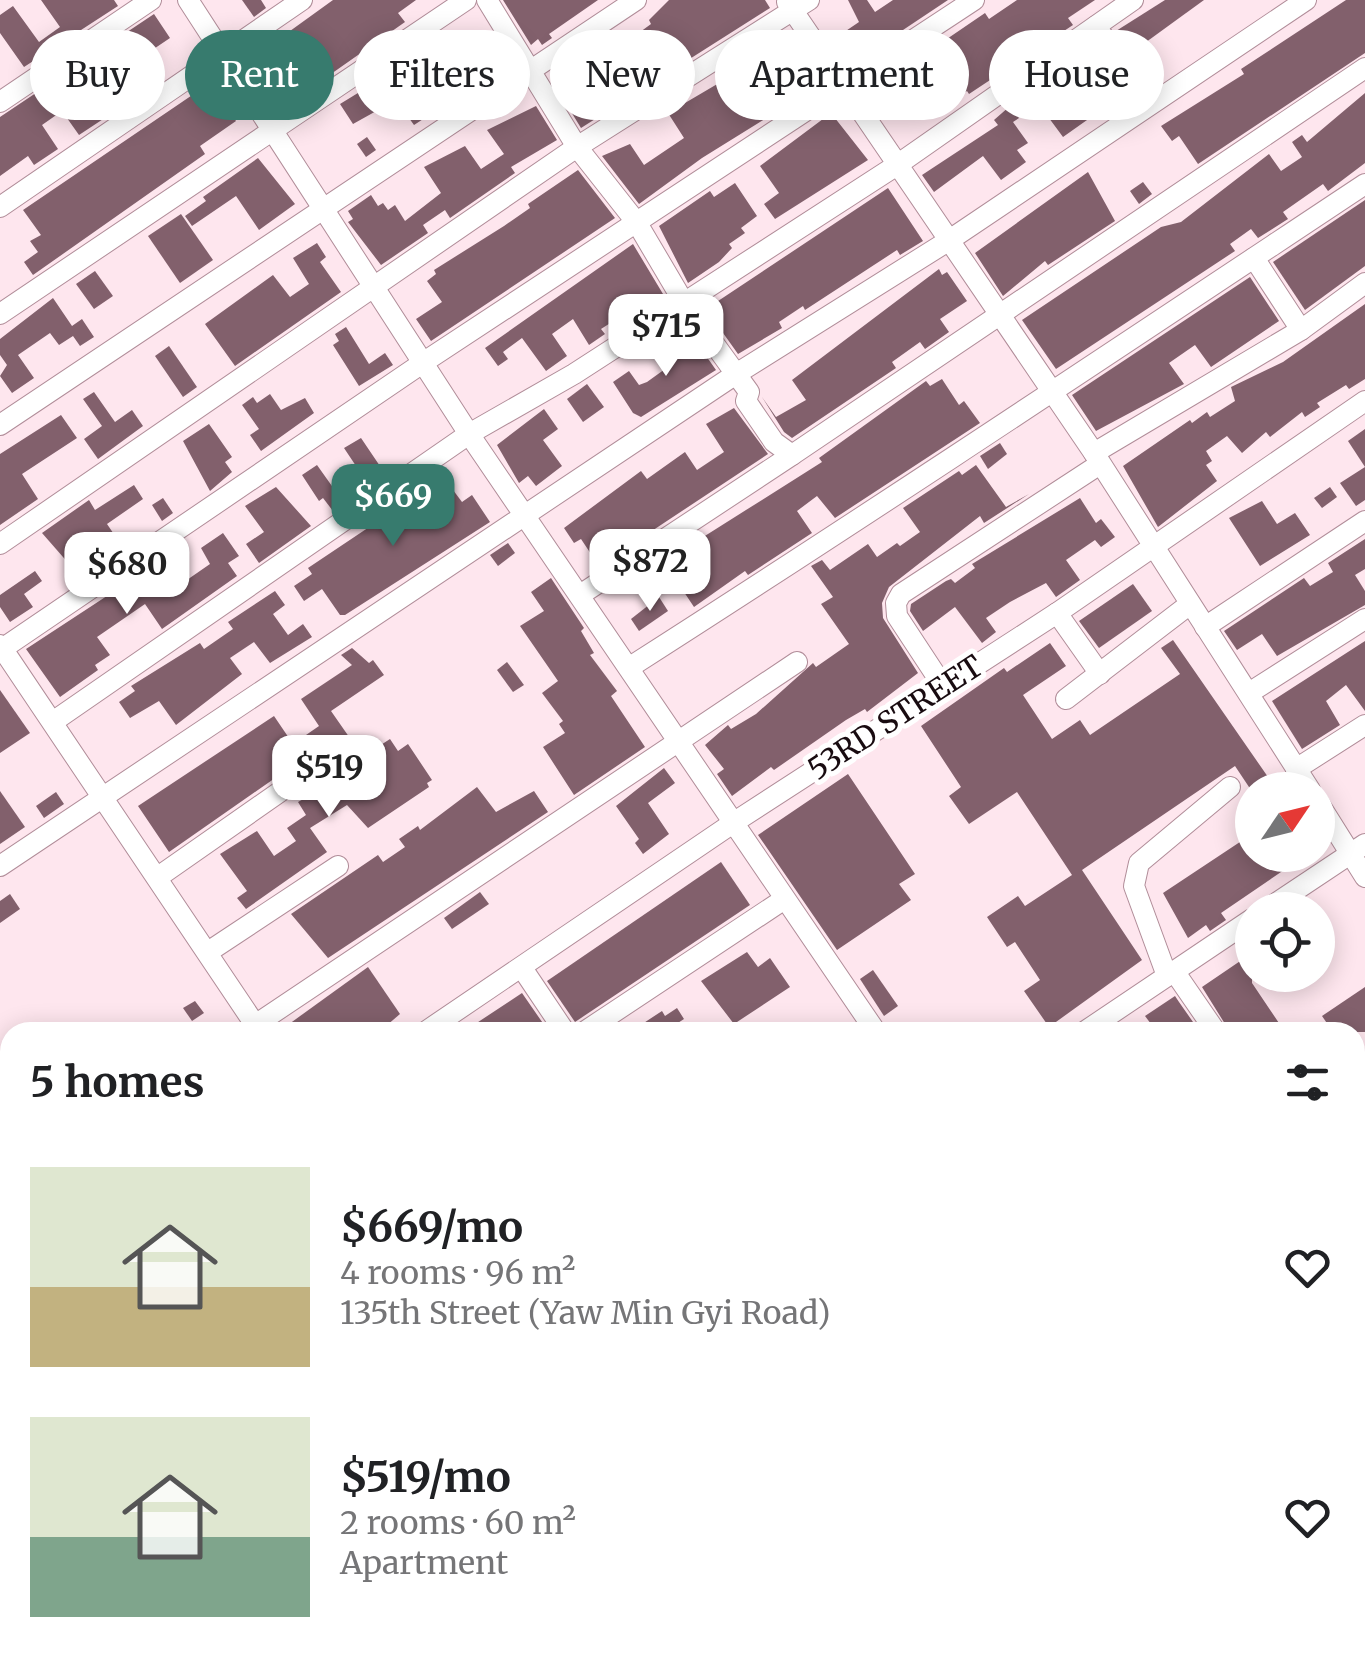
<!DOCTYPE html>
<meta charset="utf-8">
<style>
body{margin:0;font-family:Merriweather,serif;background:#f2f2f2;color:#202124;height:100vh;display:flex;flex-direction:column;font-size:38px;white-space:nowrap}
*{box-sizing:border-box;margin:0}
p{font-size:32px;color:#757577}
.icon{flex:none;width:55px;height:55px;fill:none;stroke:currentColor;stroke-width:2;stroke-linecap:round;stroke-linejoin:round}
.map{position:relative;flex:1;overflow:hidden}
.side{position:absolute;left:0px;top:1022px;width:1365px;height:642px;display:flex;flex-direction:column;background:#fff;border-radius:30px 30px 0 0;box-shadow:0 5px 25px #0003}
.side>*{flex:none}
.top-card{position:absolute;left:30px;top:30px;width:1305px;height:90px;display:flex;gap:20px}
.needle{width:65px;rotate:55deg}
.fabs{position:absolute;left:1235px;top:772px;display:grid;gap:20px}
.fabs a{display:grid;place-items:center;width:100px;height:100px;border-radius:50%;background:#fff;box-shadow:0 5px 25px #0003;font-size:50px}
.price{position:absolute;translate:-50% -85px;padding:0 22px;border-radius:20px;background:#fff;color:#222;font-size:32px;line-height:65px;filter:drop-shadow(0 2px 5px #0008)}
.price::after{content:'';position:absolute;left:50%;top:60px;width:30px;height:22px;margin-left:-15px;background:inherit;clip-path:polygon(0 0,100% 0,50% 100%)}
.price.on{background:#377b6e;color:#fff}
ul{padding:0;list-style:none}
li{display:flex;align-items:center;gap:30px;height:250px;padding:0 30px}
li span{display:grid;place-items:center;flex:none;width:280px;height:200px;border-radius:0px;color:#555}
li>.icon{margin-inline-start:auto}
span .icon{width:120px;height:120px;fill:#fffc;stroke-width:1}
li b{font-size:42px}
h2{display:flex;justify-content:space-between;align-items:center;height:120px;padding:0 30px;font-size:42px}
.pill{padding:0 35px;border-radius:45px;background:#fff;box-shadow:0 5px 25px #0003;font-size:35px;line-height:90px}
.pill.on{background:#377b6e;color:#fff}
.map>svg:first-child{display:block}
</style>
<div class="map">
<svg width="1365" height="1663" viewBox="0 0 1365 1663">
<rect width="100%" height="100%" fill="#fee6ee"/>
<g fill="#82606c">
<path d="M41 0H114L118 6 24 67 0 33V15L13 6 39 42 60 27Z"/>
<path d="M242 0H261L266 8 254 17Z"/>
<path d="M333 0H416L398 13 405 22 321 81 303 56 262 84 247 62Z"/>
<path d="M503 0H598L549 34 552 38 542 45 538 39 531 45Z"/>
<path d="M669 0H765L770 8 581 128 554 84 563 78 580 103 612 87 595 65 651 24 649 20Z"/>
<path d="M848 0H867L875 12 893 0H948L852 64 834 39 859 22Z"/>
<path d="M1017 0H1095L1068 18 1073 25 969 94 967 91 939 110 924 88 885 111 868 86 939 39 941 43 985 13 989 19Z"/>
<path d="M1165 0H1204L1131 53 1116 31Z"/>
<path d="M1346 0H1365V53L1198 164 1179 136 1172 141 1161 126 1244 74 1241 69Z"/>
<path d="M154 14 170 38 124 69 141 94 79 135 62 111 42 125 58 149 34 165 28 156 0 176V117Z"/>
<path d="M1092 45 1108 69 1090 81 1104 108 1063 137 1046 114 1051 110 1039 94Z"/>
<path d="M765 56 773 67 755 79 776 112 702 158 639 204 602 156 630 144 644 165 684 138 668 113Z"/>
<path d="M402 66 416 86 434 73 448 93 430 106 434 112 414 125 396 100 353 124 340 104Z"/>
<path d="M804 71 812 83 796 94 788 82Z"/>
<path d="M210 83 236 121 200 146 205 154 33 275 24 262 38 252 30 241 41 235 23 210Z"/>
<path d="M1365 93V163L1328 191 1323 184 1283 212 1288 219 1258 238 1251 229 1230 244 1235 251 1056 369 1022 320 1161 227 1181 222 1269 154 1281 171 1302 157 1292 142 1302 135 1307 142Z"/>
<path d="M536 106 557 140 511 167 515 173 450 218 445 210 423 225 428 233 381 265 348 222 353 219 348 211 371 195 378 206 383 203 388 210 395 205 405 221 441 193 424 167 465 146 481 169 504 154 487 130Z"/>
<path d="M1010 106 1019 118 1013 122 1028 143 1017 150 1026 162 1001 180 983 156 934 192 922 175 998 125 994 120Z"/>
<path d="M831 113 868 160 775 219 764 204 779 193 760 166Z"/>
<path d="M367 137 376 150 366 157 357 144Z"/>
<path d="M258 158 295 204 259 230 236 196 192 226 185 216 206 201 203 197Z"/>
<path d="M578 170 615 218 431 341 416 319 442 302 427 281 436 274 434 270 504 226 530 208 528 204Z"/>
<path d="M1088 172 1115 221 1048 265 1045 261 1003 296 975 253Z"/>
<path d="M1143 182 1152 194 1139 204 1130 191Z"/>
<path d="M735 183 757 216 741 228 745 233 729 244 732 248 719 262 688 283 659 226 710 191 714 197Z"/>
<path d="M888 188 923 241 900 255 897 250 805 310 803 306 779 322 782 328 738 354 706 309Z"/>
<path d="M1365 200V266L1305 310 1273 262Z"/>
<path d="M181 214 213 260 180 283 148 236Z"/>
<path d="M317 243 326 257 320 262 341 292 235 366 205 324 273 275 290 297 309 284 293 258Z"/>
<path d="M633 244 663 294 630 318 626 313 601 329 605 334 589 345 573 319 552 334 567 356 546 371 522 338 503 352 508 359 498 366 485 348Z"/>
<path d="M939 269 942 275 947 272 967 301 940 319 949 332 925 349 920 342 892 362 896 368 792 438 784 432 762 397 776 417 806 400 792 380Z"/>
<path d="M95 271 113 296 94 309 76 284Z"/>
<path d="M1250 277 1279 321 1211 367 1195 345 1169 363 1184 384 1096 431 1072 395Z"/>
<path d="M53 298 72 326 82 319 94 337 80 346 73 336 59 345 50 333 18 355 34 378 12 393 0 376 7 365 0 355V339Z"/>
<path d="M1365 304V379L1349 389 1346 385 1317 403 1320 407 1305 417 1302 412 1270 437 1266 432 1242 453 1227 436 1206 451 1212 461 1206 465 1217 481 1158 527 1123 466 1190 420 1192 423 1207 412 1210 417 1235 401 1231 387 1283 362Z"/>
<path d="M346 327 369 364 385 353 393 365 359 386 333 345 339 341 335 334Z"/>
<path d="M692 336 716 370 641 417 633 413 613 382 629 371 639 385 647 382 672 364 666 355Z"/>
<path d="M169 346 197 387 183 397 155 356Z"/>
<path d="M942 379 959 405 964 401 980 423 835 518 817 496 797 511 812 533 748 575 745 571 694 607 680 586 668 594 651 570 822 462 819 458 926 381 930 386Z"/>
<path d="M587 384 604 407 583 422 567 399Z"/>
<path d="M94 392 115 422 132 410 143 426 98 459 84 439 102 426 83 399Z"/>
<path d="M270 394 281 410 305 398 314 413 261 451 250 435 259 429 242 405 253 397 257 403Z"/>
<path d="M734 408 768 454 599 566 581 539 574 543 564 528 641 471 647 479 685 452 697 470 724 452 706 424Z"/>
<path d="M544 409 558 429 543 440 562 466 536 486 528 476 519 483 497 445Z"/>
<path d="M61 415 77 438 22 474 38 499 0 525V454Z"/>
<path d="M209 424 232 457 225 462 232 472 210 491 183 441Z"/>
<path d="M1365 429V467L1348 441Z"/>
<path d="M361 438 386 475 354 497 348 488 364 478 344 448Z"/>
<path d="M1000 443 1007 454 988 469 980 456Z"/>
<path d="M317 465 344 503 333 511 323 498 319 501 302 475Z"/>
<path d="M976 465 1006 507 1029 494 984 523 980 516 889 587 882 603 883 618 918 673 867 712 865 709 846 720 774 770 771 767 732 796 717 774 724 769 705 745 728 725 731 729 756 714 813 663 816 667 849 644 821 604 833 597 811 566 822 560 830 570 868 544 877 557 897 543 900 546 920 532 903 508 959 471 962 475Z"/>
<path d="M1365 467V500L1356 506 1340 483Z"/>
<path d="M134 485 143 499 107 524 124 549 77 573 42 533 89 500 95 510Z"/>
<path d="M450 486 462 502 472 495 490 522 345 615H340L322 589 304 601 294 586 312 574 308 568 420 493 426 502Z"/>
<path d="M276 487 311 526 259 563 246 544 264 532 245 506Z"/>
<path d="M1330 487 1337 497 1322 508 1314 498Z"/>
<path d="M163 498 173 513 162 521 152 505Z"/>
<path d="M1080 498 1096 523 1101 519 1115 537 1101 547 1095 540 1066 560 1080 580 1056 597 1046 583 1010 602 986 618 996 632 982 643 955 607 923 631 910 611 911 604 946 581 951 579 955 583 975 568 972 564Z"/>
<path d="M1262 501 1277 524 1295 513 1310 535 1260 566 1229 518Z"/>
<path d="M223 533 239 556 228 563 237 576 162 629 145 604 97 637 110 655 95 665 98 670 60 697 26 649 142 573 152 588 177 571 184 582 210 564 201 548Z"/>
<path d="M1365 539V569L1355 575 1365 591V605L1277 656 1262 634 1237 650 1224 631 1304 578 1310 586 1333 572 1328 563Z"/>
<path d="M508 543 515 553 498 566 490 555Z"/>
<path d="M35 571 42 581 24 594 33 607 10 622 0 607V595Z"/>
<path d="M551 578 584 628 581 631 594 653 590 655 617 691 611 696 645 747 574 795 543 747 565 733 559 724 563 721 542 693 558 681 520 626 544 611 531 592Z"/>
<path d="M1133 584 1152 611 1099 648 1079 621Z"/>
<path d="M275 591 285 605 273 614 288 635 303 624 312 637 270 663 254 642 230 658 242 674 176 725 159 701 130 718 119 702 135 691 131 686 200 643 204 649 233 629 228 622Z"/>
<path d="M659 597 668 611 639 631 631 619Z"/>
<path d="M1173 640 1277 790H1251L1235 766 1082 870 1142 960 1049 1027 1024 991 1040 980 1015 942 1007 947 987 917 1018 896 1025 906 1072 875 1017 792 969 824 949 796 961 787 921 726 1004 668 1007 672 1050 643 1066 666 1023 695 1052 739 1080 720 1090 735 1180 674 1161 648Z"/>
<path d="M1365 641V711L1346 685 1326 701 1340 725 1302 749 1272 701Z"/>
<path d="M352 648 369 663 373 660 384 675 331 711 354 744 346 749 331 739 169 852 138 806 274 716 293 744 319 726 301 699 352 665 341 655Z"/>
<path d="M507 662 524 685 513 692 497 670Z"/>
<path d="M0 690 30 733 0 753Z"/>
<path d="M390 739 398 751 408 744 432 780 427 783 429 787 368 828 347 805 310 828 327 852 246 909 237 898 247 891 220 854 257 831 274 856 296 841 287 828 306 815 298 802 334 782 336 785 353 779 377 762 370 752Z"/>
<path d="M664 768 675 783 648 803 669 834 643 854 635 843 639 839 616 806Z"/>
<path d="M848 774 915 874 899 884 911 900 837 950 758 835Z"/>
<path d="M477 787 496 812 534 791 548 812 328 958 291 914 378 855 383 862 405 847 399 839 418 826 420 830Z"/>
<path d="M0 791 25 827 0 844Z"/>
<path d="M56 792 64 804 44 818 36 806Z"/>
<path d="M1252 834V855H1306L1221 913 1226 920 1210 931 1206 925 1188 938 1163 893Z"/>
<path d="M721 862 750 905 575 1022 547 981Z"/>
<path d="M480 892 489 904 452 929 444 918Z"/>
<path d="M10 894 20 909 0 923V901Z"/>
<path d="M747 952 758 967 770 958 790 987 734 1024 701 981Z"/>
<path d="M1252 953V983L1285 1032H1230L1202 987Z"/>
<path d="M368 967 400 1014 386 1026 376 1032H278Z"/>
<path d="M873 970 898 1006 884 1016 860 979Z"/>
<path d="M1365 987V1032H1333L1322 1016Z"/>
<path d="M522 993 549 1032H463L510 1001Z"/>
<path d="M1175 996 1179 1002 1200 1032H1157L1145 1016Z"/>
<path d="M195 1001 204 1013 192 1021 183 1008Z"/>
<path d="M677 1008 684 1019 664 1032H630L662 1011 665 1016Z"/>
</g>
<g fill="none" stroke-linecap="round" stroke-linejoin="round">
<g stroke="#b18d99" stroke-width="22">
<g id="minor">
<path d="M188 0 469 434 876 1032"/>
<path d="M487 0 577 147 637 223 683 301 736 374 948 241 1306 0"/>
<path d="M787 2 1094 453 1310 790"/>
<path d="M1096 26 1148 103"/>
<path d="M0 102 151 0"/>
<path d="M0 207 302 0"/>
<path d="M1254 258 1301 330"/>
<path d="M0 314 466 0"/>
<path d="M0 425 636 0"/>
<path d="M1094 453 1301 330 1365 283"/>
<path d="M792 455 1365 68"/>
<path d="M0 544 577 147 809 0"/>
<path d="M1057 613 1100 674"/>
<path d="M1205 627 1365 521"/>
<path d="M0 645 260 1032"/>
<path d="M2 649 424 362 974 0"/>
<path d="M630 667C877 509 1121 346 1365 184"/>
<path d="M943 686 897 616 896 603 901 594 1100 464"/>
<path d="M1249 693 1365 619"/>
<path d="M1066 699 1190 604"/>
<path d="M54 721 469 434 574 374 897 165 1133 0"/>
<path d="M1296 769 1365 725"/>
<path d="M1318 802 1365 877"/>
<path d="M0 866 736 374 749 392 746 401 774 442 792 455 580 595"/>
<path d="M158 877 334 754"/>
<path d="M1266 910 1365 844"/>
<path d="M208 952 338 866"/>
<path d="M522 968 565 1032"/>
<path d="M1174 971 1216 1032"/>
<path d="M1167 976 1134 886 1139 863 1230 787"/>
<path d="M255 1025 797 662"/>
<path d="M425 1032 736 821 1057 613 1365 401"/>
<path d="M584 1032 783 900"/>
<path d="M1084 1032 1252 919"/>
<path d="M1355 1195 1365 1189"/>
<path d="M0 1265 10 1281"/>
<path d="M1355 1288 1365 1281"/>
<path d="M0 1309 10 1302"/>
<path d="M1355 1414 1365 1429"/>
<path d="M257 1655 263 1663"/>
<path d="M677 1655 682 1663"/>
<path d="M1285 1655 1290 1663"/>
<path d="M138 1663 149 1655"/>
<path d="M802 1663 814 1655"/>
</g>
</g>
<use href="#minor" stroke="#fff" stroke-width="20"/>
</g>
<g text-anchor="middle" dominant-baseline="central" stroke-width="10" stroke-linejoin="round" paint-order="stroke">
<g font-size="30" fill="#180b10" stroke="#fff">
<text transform="translate(895 717) rotate(-33)">53RD STREET</text>
</g>
</g>
</svg>
<div class="fabs">
<a><svg class="needle" viewBox="-14 -14 28 28"><path d="M0-13l5 13h-10z" fill="#e53935"/><path d="M0 13l5-13h-10z" fill="#757577"/></svg></a>
<a><svg class="icon" aria-label="locate" viewBox="0 0 24 24"><circle cx="12" cy="12" r="6"/><path d="M12 2v4M12 18v4M2 12h4M18 12h4"/></svg></a>
</div>
<b class="price" style="left:666px;top:379px">$715</b>
<b class="price on" style="left:393px;top:549px">$669</b>
<b class="price" style="left:650px;top:614px">$872</b>
<b class="price" style="left:127px;top:617px">$680</b>
<b class="price" style="left:329px;top:820px">$519</b>
<div class="top-card">
<a class="pill">Buy</a>
<a class="pill on">Rent</a>
<a class="pill">Filters</a>
<a class="pill">New</a>
<a class="pill">Apartment</a>
<a class="pill">House</a>
</div>
<section class="side">
<h2>5 homes<svg class="icon" aria-label="filters" viewBox="0 0 24 24"><path d="M4 7h16M4 17h16"/><circle cx="9" cy="7" r="2"/><circle cx="15" cy="17" r="2"/></svg></h2>
<ul>
<li><span style="background:linear-gradient(#dfe7d0 60%,#c2b280 0)"><svg class="icon" aria-label="home" viewBox="0 0 24 24"><path d="M3 11l9-7 9 7M6 9v11h12V9"/></svg></span><div><b>$669/mo</b><p>4 rooms · 96 m²</p><p>135th Street (Yaw Min Gyi Road)</p></div><svg class="icon" aria-label="heart" viewBox="0 0 24 24"><path d="M12 20l-8-8c-3-5 5-10 8-4 3-6 11-1 8 4z"/></svg></li>
<li><span style="background:linear-gradient(#dfe7d0 60%,#7fa58c 0)"><svg class="icon" aria-label="home" viewBox="0 0 24 24"><path d="M3 11l9-7 9 7M6 9v11h12V9"/></svg></span><div><b>$519/mo</b><p>2 rooms · 60 m²</p><p>Apartment</p></div><svg class="icon" aria-label="heart" viewBox="0 0 24 24"><path d="M12 20l-8-8c-3-5 5-10 8-4 3-6 11-1 8 4z"/></svg></li>
</ul>
</section>
</div>
